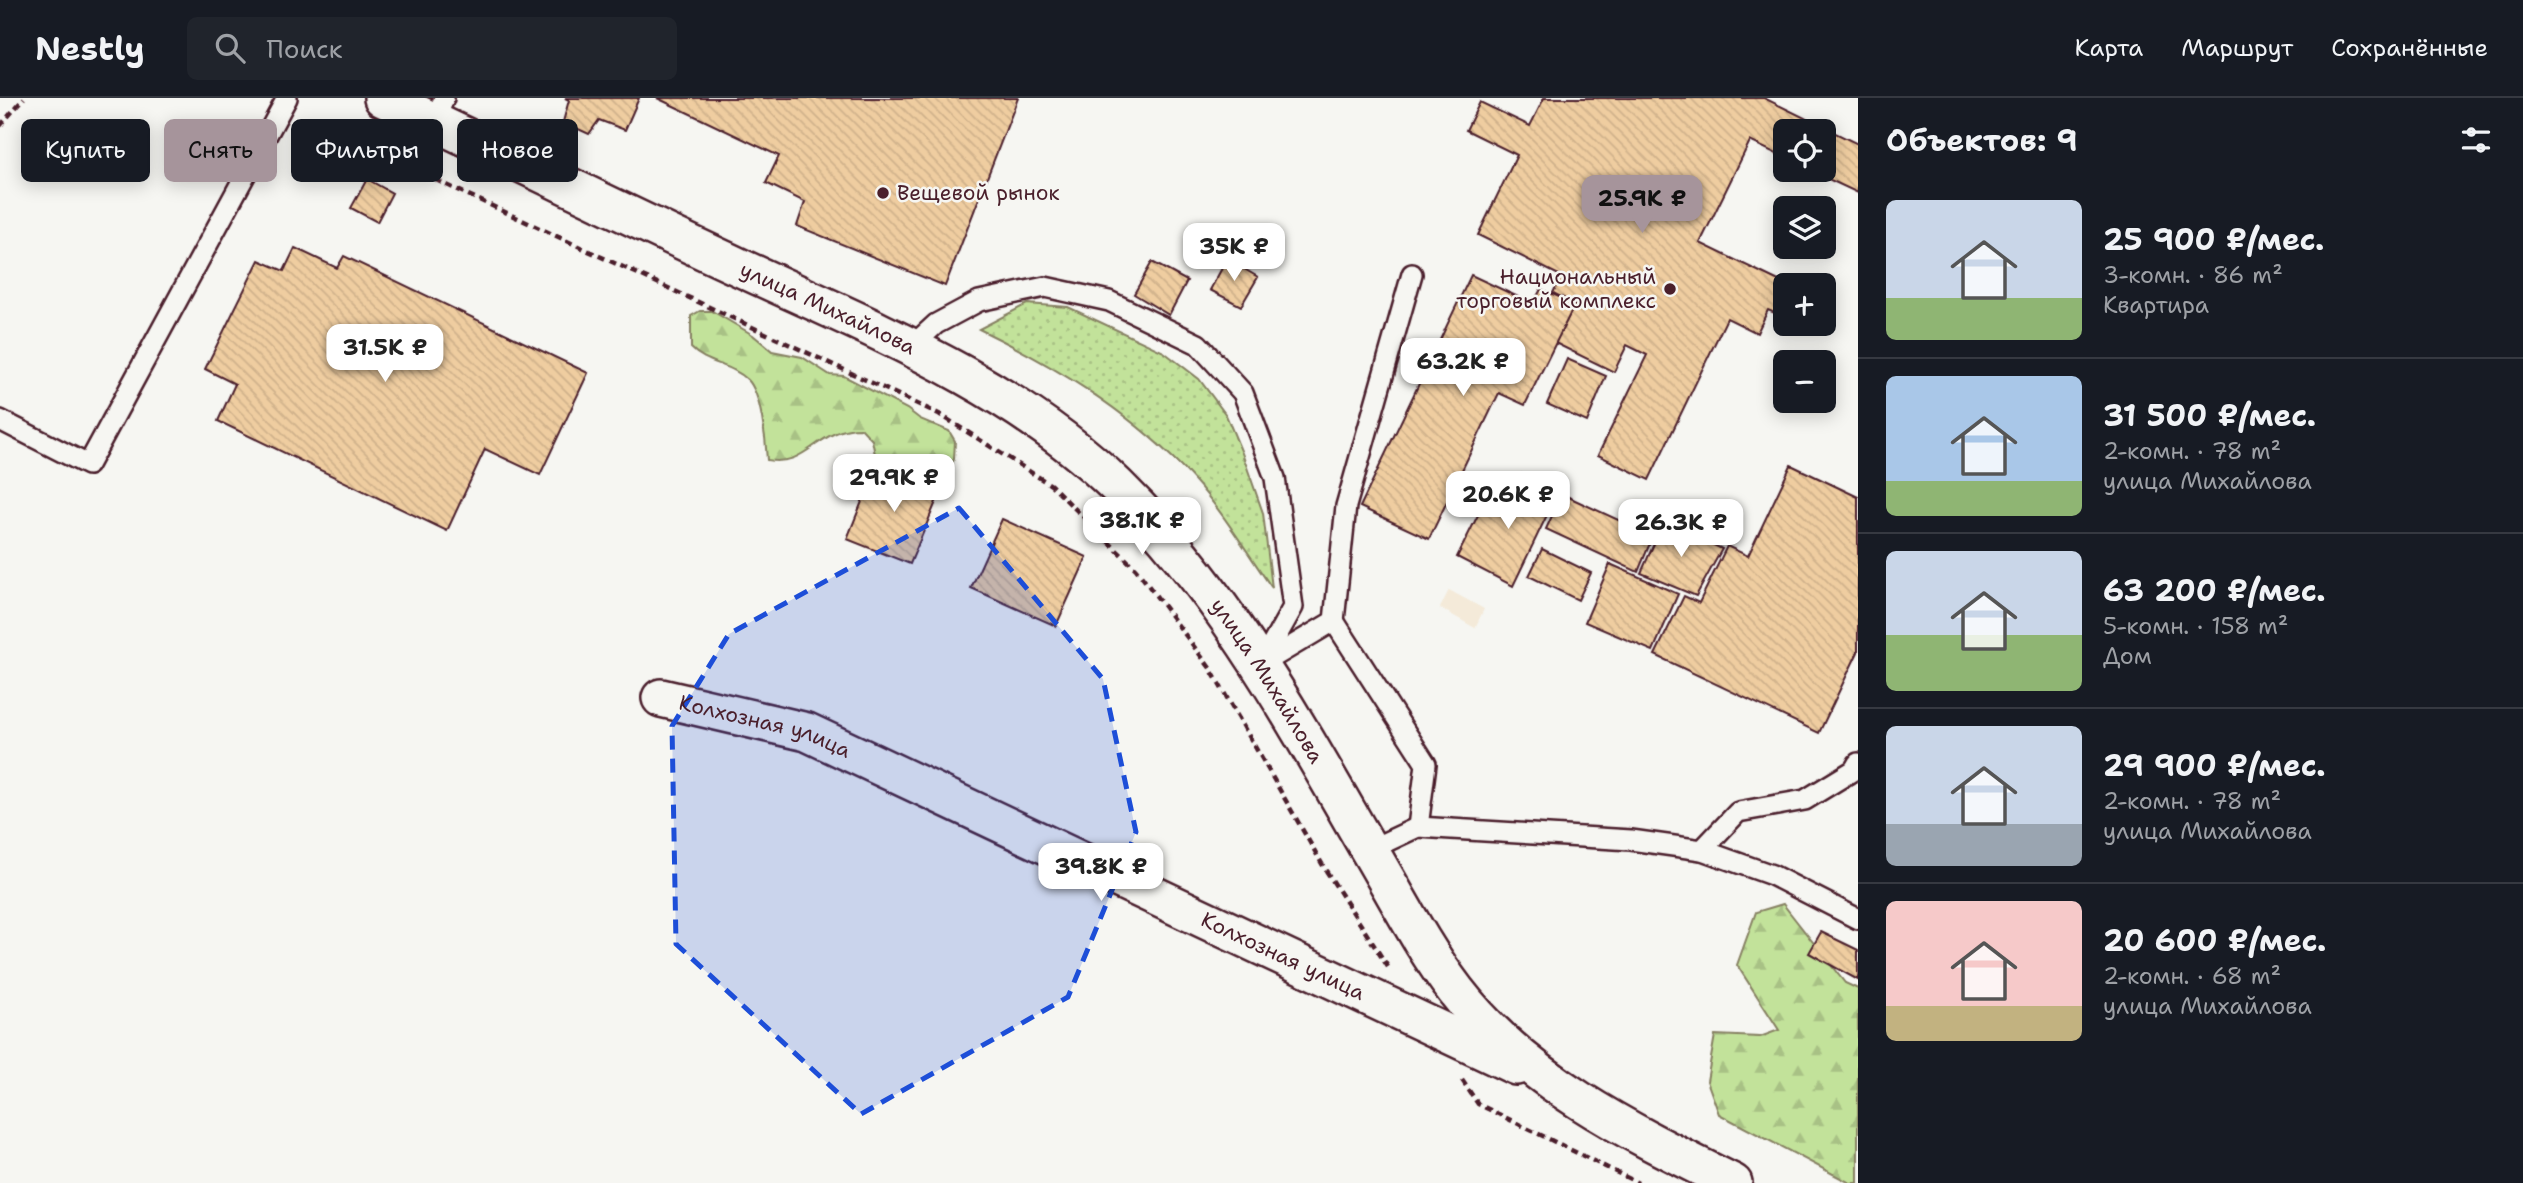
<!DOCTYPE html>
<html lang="ru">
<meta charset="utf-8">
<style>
body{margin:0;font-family:"Shantell Sans",sans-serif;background:#20242c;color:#f1f3f6;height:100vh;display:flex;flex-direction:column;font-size:26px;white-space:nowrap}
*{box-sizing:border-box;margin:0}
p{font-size:23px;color:#9ea1a6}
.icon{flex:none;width:38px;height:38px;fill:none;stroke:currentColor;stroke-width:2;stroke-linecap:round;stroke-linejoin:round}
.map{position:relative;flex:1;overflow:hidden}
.side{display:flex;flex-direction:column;background:#171b24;width:665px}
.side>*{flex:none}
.hud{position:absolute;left:21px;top:21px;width:665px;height:63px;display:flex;gap:14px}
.fabs{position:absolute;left:1773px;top:21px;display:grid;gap:14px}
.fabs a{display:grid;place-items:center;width:63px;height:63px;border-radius:10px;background:#171b24;box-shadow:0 4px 18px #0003;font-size:35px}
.price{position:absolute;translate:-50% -60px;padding:0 16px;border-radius:14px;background:#fff;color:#222;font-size:23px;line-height:46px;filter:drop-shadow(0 2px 4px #0008)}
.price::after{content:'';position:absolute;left:50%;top:42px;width:21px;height:16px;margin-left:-10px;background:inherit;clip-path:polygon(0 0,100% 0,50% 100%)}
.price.on{background:#a6949b;color:#111}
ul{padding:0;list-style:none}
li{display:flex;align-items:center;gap:21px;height:175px;padding:0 28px}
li+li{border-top:2px solid #363941}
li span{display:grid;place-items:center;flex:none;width:196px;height:140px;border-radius:10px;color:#555}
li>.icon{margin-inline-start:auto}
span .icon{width:84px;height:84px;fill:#fffc;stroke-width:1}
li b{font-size:30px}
h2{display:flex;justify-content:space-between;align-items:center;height:84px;padding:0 28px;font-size:30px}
.chip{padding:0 24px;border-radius:10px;background:#171b24;box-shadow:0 4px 18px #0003;font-size:24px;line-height:63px}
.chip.on{background:#a6949b;color:#111}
header{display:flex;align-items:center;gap:42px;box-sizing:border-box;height:98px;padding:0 35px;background:#171b24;border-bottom:2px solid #363941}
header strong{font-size:33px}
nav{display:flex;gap:38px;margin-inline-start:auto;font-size:24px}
.search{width:490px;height:63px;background:#20242c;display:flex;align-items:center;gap:18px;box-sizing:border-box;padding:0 24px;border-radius:10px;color:#9ea1a6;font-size:26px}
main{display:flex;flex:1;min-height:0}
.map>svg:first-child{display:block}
</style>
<header>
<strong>Nestly</strong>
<div class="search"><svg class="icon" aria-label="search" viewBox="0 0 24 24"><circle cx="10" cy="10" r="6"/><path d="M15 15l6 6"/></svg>Поиск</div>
<nav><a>Карта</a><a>Маршрут</a><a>Сохранённые</a></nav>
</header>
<main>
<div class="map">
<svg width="1858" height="1085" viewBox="0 0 1858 1085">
<defs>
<pattern id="grass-dots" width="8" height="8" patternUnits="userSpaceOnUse" patternTransform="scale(1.75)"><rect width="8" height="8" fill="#c2e29a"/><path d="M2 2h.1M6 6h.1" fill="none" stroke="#a8c185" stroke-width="1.8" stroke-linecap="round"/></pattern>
<pattern id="forest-firs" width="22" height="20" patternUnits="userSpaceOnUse" patternTransform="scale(1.75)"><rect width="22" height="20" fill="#c2e29a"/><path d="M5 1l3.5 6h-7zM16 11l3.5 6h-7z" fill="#a8c185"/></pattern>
<pattern id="building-back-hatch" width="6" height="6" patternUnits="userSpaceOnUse" patternTransform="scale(1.75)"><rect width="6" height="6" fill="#efcda0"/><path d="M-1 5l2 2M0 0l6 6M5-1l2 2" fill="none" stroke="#ceb08a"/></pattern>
</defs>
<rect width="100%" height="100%" fill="#f6f6f2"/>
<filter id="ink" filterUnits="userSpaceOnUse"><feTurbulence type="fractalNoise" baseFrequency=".0143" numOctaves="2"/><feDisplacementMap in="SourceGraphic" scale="14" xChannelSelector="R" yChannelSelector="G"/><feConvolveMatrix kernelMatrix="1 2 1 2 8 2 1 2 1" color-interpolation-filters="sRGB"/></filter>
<g filter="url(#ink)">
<path fill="#f4ead9" d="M1449 492 1484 511 1475 530 1440 510Z"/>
<path fill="url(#grass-dots)" stroke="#868062" stroke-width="2" d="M1027 206 1068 209 1164 254 1199 281 1226 317 1242 355 1263 415 1272 490C1244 450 1217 404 1182 369 1124 310 1053 267 979 231Z"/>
<g fill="url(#forest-firs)" stroke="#868062" stroke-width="2">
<path d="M700 213H712L753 237 772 253 802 259 830 277 844 278 907 311 920 321 949 333 955 343 954 361 941 392 877 366 872 342 861 330C816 330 808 370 767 362 766 343 761 295 748 282 732 266 706 266 691 250V218Z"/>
<path d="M1783 806 1845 885 1858 891V1085H1850L1719 1016 1707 983 1715 937 1760 939 1779 932 1737 867 1756 814Z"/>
</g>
<g fill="url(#building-back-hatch)" stroke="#4a1f2b" stroke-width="2">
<path d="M565 0H639L625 32 599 22 589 36 563 24 569 2Z"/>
<path d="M657 0H1018L945 188 797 128 805 104 766 85 779 58Z"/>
<path d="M1544 0H1764L1858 46V95L1809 72H1824V33H1785V60L1750 43 1700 145 1787 187 1785 216 1784 219 1768 212 1757 235 1727 220 1649 382 1598 357 1647 257 1627 247 1614 274 1555 245 1575 206 1553 195 1561 178 1478 137 1517 57 1466 32 1480 4 1530 28Z"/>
<path d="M367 81 392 95 377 124 351 110Z"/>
<path d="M295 150 337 170 344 158 588 275 540 377 485 351 447 433 218 323 235 286 205 271 259 162 284 173Z"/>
<path d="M1227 161 1258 179 1241 208 1210 192Z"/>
<path d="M1152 164 1187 183 1169 217 1134 196Z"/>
<path d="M1471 177 1533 206 1541 191 1575 206 1525 307 1499 295 1429 441 1360 409Z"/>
<path d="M1567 261 1606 278 1587 324 1547 306Z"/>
<path d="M877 366 941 392 910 466 847 441Z"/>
<path d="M1791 367 1858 399V554L1819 635 1655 557 1684 498 1699 505 1727 448 1748 458Z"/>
<path d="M1522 376 1558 394 1513 488 1457 459 1484 405 1503 414Z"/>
<path d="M1562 396 1653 438 1638 474 1546 431Z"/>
<path d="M1002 421 1087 459 1056 528 971 490Z"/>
<path d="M1664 423 1722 451 1696 498 1641 475Z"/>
<path d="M1542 451 1591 475 1578 502 1529 478Z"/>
<path d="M1610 466 1678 496 1653 553 1585 524Z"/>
<path d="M1821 834 1858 852V882L1809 855Z"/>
</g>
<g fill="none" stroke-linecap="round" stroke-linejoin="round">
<g stroke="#4a1f2b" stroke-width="24">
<g id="service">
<path d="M435 24 444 0"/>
<path d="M911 249 936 226 979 203 1045 189 1109 203 1198 246 1243 295 1275 380 1293 509 1260 568"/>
<path d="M0 322 88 367 287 0"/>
<path d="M1334 523 1426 666 1418 729"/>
<path d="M1260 567 1334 523 1346 408 1412 176"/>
<path d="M1369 752 1418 729 1631 742 1702 752 1772 777 1858 821"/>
<path d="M1702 752 1738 714 1805 702 1854 672 1858 665"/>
</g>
</g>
<g stroke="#4a1f2b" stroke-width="42">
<g id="minor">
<path id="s1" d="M383 0C502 55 620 114 739 169 870 230 1011 285 1117 388 1224 492 1297 627 1371 755 1398 801 1423 850 1456 893 1526 984 1632 1035 1733 1085"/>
<path id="s2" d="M661 600 807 634 1516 968"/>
</g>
</g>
<g stroke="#4a1f2b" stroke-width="4.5" stroke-dasharray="7 5" stroke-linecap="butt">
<path d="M305 21 939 316 1051 387 1136 471 1210 570 1325 771 1388 869"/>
<path d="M0 28 24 0"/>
<path d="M1462 982 1478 1006 1638 1085"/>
</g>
<use href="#service" stroke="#f6f6f2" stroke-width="19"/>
<use href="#minor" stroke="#f6f6f2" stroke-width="37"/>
</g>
</g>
<path fill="#1d4ed8" fill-opacity="0.2" stroke="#1d4ed8" stroke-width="5" stroke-dasharray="14 9" stroke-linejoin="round" d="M959 410 1103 581 1136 734 1068 899 861 1016 676 846 672 628 729 536Z"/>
<g fill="#4a1f2b" stroke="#f6f6f2" stroke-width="2.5">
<circle cx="883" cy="95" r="7"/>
<circle cx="1670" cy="191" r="7"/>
</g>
<g text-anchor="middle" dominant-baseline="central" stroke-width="5" stroke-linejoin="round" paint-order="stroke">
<g font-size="21" fill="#4a1f2b" stroke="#f6f6f2" text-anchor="start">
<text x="897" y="95">Вещевой рынок</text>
<text x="1656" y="179" text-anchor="end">Национальный<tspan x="1656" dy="24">торговый комплекс</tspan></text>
</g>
<g font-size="21" fill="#4a1f2b" stroke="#f6f6f2">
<text stroke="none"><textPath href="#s1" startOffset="492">улица Михайлова</textPath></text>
<text stroke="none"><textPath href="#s1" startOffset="1080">улица Михайлова</textPath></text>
<text stroke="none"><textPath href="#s2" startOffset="108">Колхозная улица</textPath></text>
<text stroke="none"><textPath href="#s2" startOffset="676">Колхозная улица</textPath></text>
</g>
</g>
</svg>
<div class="fabs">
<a><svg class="icon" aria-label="locate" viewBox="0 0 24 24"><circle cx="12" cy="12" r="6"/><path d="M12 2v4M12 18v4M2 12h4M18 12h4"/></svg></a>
<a><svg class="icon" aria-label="layers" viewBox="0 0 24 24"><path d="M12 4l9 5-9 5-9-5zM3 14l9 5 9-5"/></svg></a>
<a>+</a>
<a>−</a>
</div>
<b class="price on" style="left:1642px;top:137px">25.9K ₽</b>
<b class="price" style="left:1234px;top:185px">35K ₽</b>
<b class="price" style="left:385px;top:286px">31.5K ₽</b>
<b class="price" style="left:1463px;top:300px">63.2K ₽</b>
<b class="price" style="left:894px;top:416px">29.9K ₽</b>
<b class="price" style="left:1508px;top:433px">20.6K ₽</b>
<b class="price" style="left:1142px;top:459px">38.1K ₽</b>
<b class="price" style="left:1681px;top:461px">26.3K ₽</b>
<b class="price" style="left:1101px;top:805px">39.8K ₽</b>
<div class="hud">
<a class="chip">Купить</a>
<a class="chip on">Снять</a>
<a class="chip">Фильтры</a>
<a class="chip">Новое</a>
</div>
</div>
<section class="side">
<h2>Объектов: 9<svg class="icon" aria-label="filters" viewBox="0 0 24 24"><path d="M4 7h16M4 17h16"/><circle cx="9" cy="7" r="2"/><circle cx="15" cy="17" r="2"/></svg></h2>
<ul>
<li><span style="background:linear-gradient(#c9d6e8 70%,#8fb573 0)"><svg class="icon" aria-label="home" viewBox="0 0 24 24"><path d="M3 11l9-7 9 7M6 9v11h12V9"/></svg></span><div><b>25 900 ₽/мес.</b><p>3-комн. · 86 m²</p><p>Квартира</p></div></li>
<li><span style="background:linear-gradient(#a9c7e8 75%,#8fb573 0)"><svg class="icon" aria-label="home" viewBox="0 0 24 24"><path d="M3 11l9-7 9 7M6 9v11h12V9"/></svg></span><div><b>31 500 ₽/мес.</b><p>2-комн. · 78 m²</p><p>улица Михайлова</p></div></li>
<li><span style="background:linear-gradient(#c9d6e8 60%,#8fb573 0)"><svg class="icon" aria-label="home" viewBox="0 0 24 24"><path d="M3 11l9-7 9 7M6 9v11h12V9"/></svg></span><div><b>63 200 ₽/мес.</b><p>5-комн. · 158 m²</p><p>Дом</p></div></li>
<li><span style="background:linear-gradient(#c9d6e8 70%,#9aa5b1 0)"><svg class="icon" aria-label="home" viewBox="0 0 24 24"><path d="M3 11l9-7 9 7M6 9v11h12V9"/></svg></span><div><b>29 900 ₽/мес.</b><p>2-комн. · 78 m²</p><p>улица Михайлова</p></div></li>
<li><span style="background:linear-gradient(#f6c9c9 75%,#c2b280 0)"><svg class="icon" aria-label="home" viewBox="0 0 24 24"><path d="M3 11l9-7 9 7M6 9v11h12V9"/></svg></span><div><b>20 600 ₽/мес.</b><p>2-комн. · 68 m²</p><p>улица Михайлова</p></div></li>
</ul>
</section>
</main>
